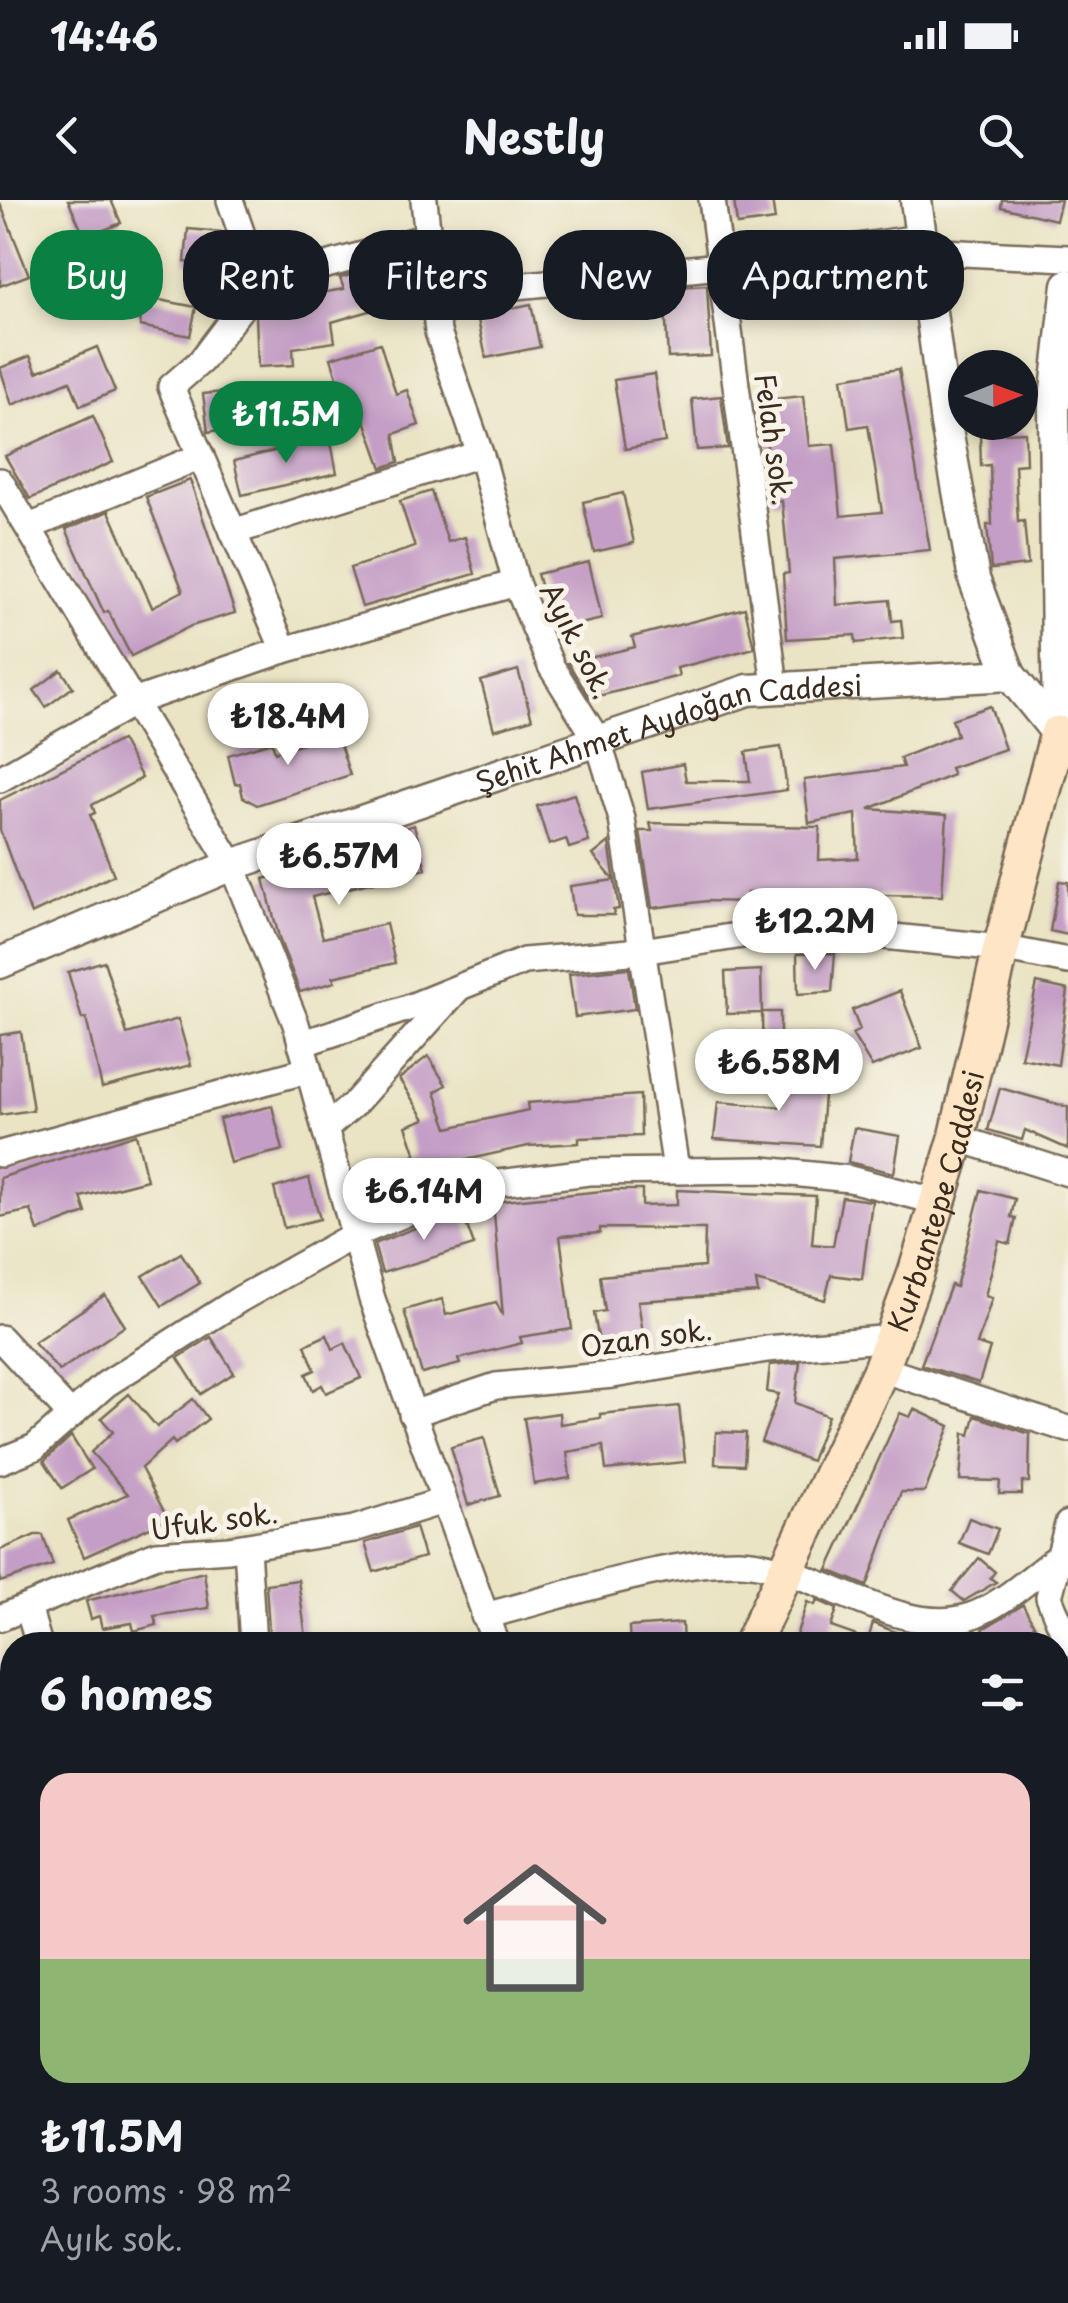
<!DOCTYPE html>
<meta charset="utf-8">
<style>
body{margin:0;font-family:"Playpen Sans",sans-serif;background:#20242c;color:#f1f3f6;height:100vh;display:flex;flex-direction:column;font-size:38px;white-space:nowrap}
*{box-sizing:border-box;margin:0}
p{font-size:32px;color:#9ea1a6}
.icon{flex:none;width:55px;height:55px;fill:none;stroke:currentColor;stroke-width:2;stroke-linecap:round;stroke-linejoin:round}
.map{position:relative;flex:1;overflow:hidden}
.panel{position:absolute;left:0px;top:1432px;width:1070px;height:672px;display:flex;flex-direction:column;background:#171b24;border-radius:40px 40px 0 0;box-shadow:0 5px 15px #0003}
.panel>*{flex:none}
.guide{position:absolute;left:30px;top:30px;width:1010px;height:90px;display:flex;gap:20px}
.needle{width:65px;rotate:89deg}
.controls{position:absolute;left:948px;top:150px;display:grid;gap:20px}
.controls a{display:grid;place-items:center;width:90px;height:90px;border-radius:50%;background:#171b24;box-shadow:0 5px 15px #0003;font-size:50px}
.price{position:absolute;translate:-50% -85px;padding:0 22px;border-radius:35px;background:#fff;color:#222;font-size:32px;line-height:65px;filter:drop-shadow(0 2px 5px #0008)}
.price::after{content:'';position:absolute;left:50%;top:60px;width:30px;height:22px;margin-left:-15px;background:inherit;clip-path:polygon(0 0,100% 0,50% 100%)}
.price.selected{background:#0b8043;color:#fff}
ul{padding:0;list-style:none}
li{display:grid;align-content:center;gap:20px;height:530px;padding:0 40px}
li+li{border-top:2px solid #363941}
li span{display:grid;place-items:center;height:310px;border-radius:30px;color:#555}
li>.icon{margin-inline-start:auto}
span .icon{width:180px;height:180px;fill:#fffc;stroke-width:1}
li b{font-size:42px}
h2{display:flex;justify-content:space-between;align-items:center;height:120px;padding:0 40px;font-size:42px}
.chip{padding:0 35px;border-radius:40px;background:#171b24;box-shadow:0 5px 15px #0003;font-size:35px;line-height:90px}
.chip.selected{background:#0b8043;color:#fff}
.status{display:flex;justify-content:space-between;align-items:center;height:70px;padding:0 50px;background:#171b24;direction:ltr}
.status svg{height:28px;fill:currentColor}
header{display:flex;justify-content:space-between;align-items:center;height:130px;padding:0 40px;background:#171b24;font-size:45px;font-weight:700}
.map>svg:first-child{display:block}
</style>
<div class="status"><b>14:46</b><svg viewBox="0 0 49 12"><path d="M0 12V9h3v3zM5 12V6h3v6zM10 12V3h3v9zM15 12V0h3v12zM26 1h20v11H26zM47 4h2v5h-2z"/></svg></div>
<header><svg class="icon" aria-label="back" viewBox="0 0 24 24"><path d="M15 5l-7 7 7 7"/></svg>Nestly<svg class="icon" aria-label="search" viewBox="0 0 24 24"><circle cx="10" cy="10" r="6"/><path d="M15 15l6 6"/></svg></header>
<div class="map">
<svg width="1068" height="2103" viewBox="0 0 1068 2103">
<rect width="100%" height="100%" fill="#f7f3e8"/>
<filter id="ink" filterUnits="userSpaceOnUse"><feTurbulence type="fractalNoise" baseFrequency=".01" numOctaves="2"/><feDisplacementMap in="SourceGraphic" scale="20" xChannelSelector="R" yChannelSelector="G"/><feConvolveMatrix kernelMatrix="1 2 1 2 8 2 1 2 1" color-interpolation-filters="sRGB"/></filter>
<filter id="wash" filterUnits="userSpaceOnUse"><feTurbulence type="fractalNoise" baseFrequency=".0048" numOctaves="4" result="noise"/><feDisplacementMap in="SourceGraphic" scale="40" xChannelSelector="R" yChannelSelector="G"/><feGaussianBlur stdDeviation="2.25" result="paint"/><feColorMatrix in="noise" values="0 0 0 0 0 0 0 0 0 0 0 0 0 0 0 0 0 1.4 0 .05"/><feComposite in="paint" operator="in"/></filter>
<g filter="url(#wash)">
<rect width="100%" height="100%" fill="#eae4c5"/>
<g id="blocks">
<g fill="#c49ec6">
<path d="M68 0H111L121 23 85 38Z"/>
<path d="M734 0H772L775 20 737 25Z"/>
<path d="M1002 0H1061L1056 20 1001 7Z"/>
<path d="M0 3 29 75 0 86Z"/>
<path d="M188 29 221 32 218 65 185 62Z"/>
<path d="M376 68 387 106 332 122 335 142 293 148 294 165 258 167 256 115 266 102 344 89 340 78Z"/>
<path d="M73 70 121 82 118 92 196 107 190 136 140 126 141 116 66 96Z"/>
<path d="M795 72 800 103 752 111 746 79Z"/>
<path d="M707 85 711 156 668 158 664 88Z"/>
<path d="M531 104 540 147 486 158 477 115Z"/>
<path d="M380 143 396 194 407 190 419 225 394 234 399 262 382 268 354 189 342 192 331 158Z"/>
<path d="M97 147 115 191 80 206 70 181 12 205 0 168 30 156 37 172Z"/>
<path d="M899 169 930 350 835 359 837 405 890 400 892 421 901 420 903 438 856 443 855 435 787 439 783 374 789 373 782 301 773 302 762 200 803 196 809 246 834 244 841 316 882 312 868 225 849 228 842 178Z"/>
<path d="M654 174 665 242 625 249 614 180Z"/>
<path d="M258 189 263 222 208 232 203 194Z"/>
<path d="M721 196 728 248 697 250 692 199Z"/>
<path d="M93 216 113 262 30 299 5 256Z"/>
<path d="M1025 232 1026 264 1015 265 1018 322 1024 321 1028 365 991 369 987 325H992L990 265 981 266 980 234Z"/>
<path d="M330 237 337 273 242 295 234 261Z"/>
<path d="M190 280 235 413 191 426 131 456 108 411 104 413 66 329 109 311 152 407 183 391 146 297Z"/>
<path d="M431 291 448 342 465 337 475 374 362 407 350 368 415 347 400 301Z"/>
<path d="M623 293 634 343 594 352 583 302Z"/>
<path d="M589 362 602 419 553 430 537 374Z"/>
<path d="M745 408 754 448 677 468 679 476 590 498 568 463 635 447 632 437Z"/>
<path d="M61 470 73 487 46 507 34 490Z"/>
<path d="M518 470 532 519 494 530 481 481Z"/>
<path d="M990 506 1005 549 950 568 953 575 869 609 947 615 942 696 747 693V702L707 701 652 708 640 631H652L650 623 820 627 819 660 858 658 856 614 809 623 804 580 903 567 900 558 957 535 952 519Z"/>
<path d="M336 532 350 575 257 605 243 597 240 583 235 584 228 555 272 542 275 552Z"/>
<path d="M121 540 142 578 92 605 95 613 90 615 114 675 31 714 0 630V600Z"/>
<path d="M781 547 787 590 648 609 642 572 683 564 686 581H750L746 552Z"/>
<path d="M574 594 589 642 569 648 566 639 549 645 537 606Z"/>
<path d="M414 625 426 669 312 697 323 738 386 724 395 763 333 777 335 782 300 792 280 741 264 679 322 664 320 655Z"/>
<path d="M609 642 619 709 613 710 614 715H574L570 686 614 680 593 655Z"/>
<path d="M1059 681 1068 682V735L1050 731Z"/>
<path d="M835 753 832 792 798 794 797 754Z"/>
<path d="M104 761 127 834 178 819 191 865 102 888 86 818 82 819 68 772Z"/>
<path d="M629 768 635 809 575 817 569 774Z"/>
<path d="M761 770 762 813 727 814 725 772Z"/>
<path d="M1037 783 1068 790 1058 865 1021 858Z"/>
<path d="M900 791 922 848 872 867 852 834 860 830 852 810Z"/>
<path d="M762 812H780V866H763Z"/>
<path d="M21 832 33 910 0 915V835Z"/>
<path d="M428 856 446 885 435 892 448 928 528 910 527 903 640 895 641 936 579 938V943L528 946 457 962 374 997 365 971 416 955 406 926 425 919 399 879Z"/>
<path d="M786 867 826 870 820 946 714 939 718 902 783 907Z"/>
<path d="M1000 888 1068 907V949L1025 930 1022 940 988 930Z"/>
<path d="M272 906 283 950 230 963 219 919Z"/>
<path d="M854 928 900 936 894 973 848 962Z"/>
<path d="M136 934 147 980 81 997 86 1013 38 1031 31 1010 0 1017V978Z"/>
<path d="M309 978 320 1019 284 1028 274 988Z"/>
<path d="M613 990H642V1006L677 1005V990L816 996 812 1044 833 1046 842 997 872 1001 862 1079 831 1075 825 1100 756 1081 758 1093 638 1101 644 1140 600 1148 594 1113 605 1111 600 1076 704 1067 705 1029 600 1028V1033L560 1036 572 1129 520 1137 522 1143 458 1159 460 1164 422 1174 404 1110 442 1099 446 1115 496 1102 503 1116 493 1002Z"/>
<path d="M981 990 1015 999 1011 1017 1016 1018 1010 1044 999 1041 985 1096 992 1098 977 1144 990 1148 979 1183 921 1165 951 1085 956 1087Z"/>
<path d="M461 1010 474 1045 382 1073 374 1044Z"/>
<path d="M181 1053 200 1083 162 1106 143 1076Z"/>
<path d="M105 1095 125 1126 59 1171 34 1142Z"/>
<path d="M327 1135 333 1149 345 1143 361 1178 326 1193 322 1185 313 1190 306 1174 315 1170 305 1145Z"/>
<path d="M211 1137 234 1173 201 1194 178 1158Z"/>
<path d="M800 1162 795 1203 828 1216 811 1261 761 1242 779 1194 767 1192 770 1165Z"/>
<path d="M129 1194 157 1227 193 1199 208 1219 175 1244 172 1240 141 1268 168 1319 84 1357 68 1320 128 1294 91 1252 113 1232 101 1218Z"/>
<path d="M679 1206 685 1262 606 1270 603 1246 567 1252 570 1278 534 1284 524 1218 559 1213 560 1224 600 1218V1214Z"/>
<path d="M914 1209 950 1226 925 1292H901L867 1386 828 1370 900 1213 910 1217Z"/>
<path d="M975 1216 1030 1234 1029 1282H1022V1294H999L1000 1281 960 1280 964 1233 970 1235Z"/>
<path d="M716 1232 746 1233 744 1265 715 1264Z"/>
<path d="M71 1236 92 1269 62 1288 44 1261Z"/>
<path d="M484 1238 500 1296 468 1305 451 1247Z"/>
<path d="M969 1318 998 1329 988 1354 959 1343Z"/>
<path d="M415 1327 424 1357 374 1372 365 1343Z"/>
<path d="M35 1335H43L53 1365 0 1382V1350Z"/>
<path d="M979 1358 995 1372 990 1378 996 1382 964 1401 952 1391Z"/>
<path d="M204 1372 209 1408 154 1416 157 1425 134 1431 132 1423 102 1428 99 1416 91 1419 86 1401Z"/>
<path d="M298 1380 307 1445H270L266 1384Z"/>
<path d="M817 1400 837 1409 831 1427 868 1440 873 1423 928 1445H793L807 1402 815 1405Z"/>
<path d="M1023 1405 1045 1445H990L983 1429Z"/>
<path d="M682 1423 683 1445H630L629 1427Z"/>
</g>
</g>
</g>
<g filter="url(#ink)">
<use href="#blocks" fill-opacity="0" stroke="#786b58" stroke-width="2.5"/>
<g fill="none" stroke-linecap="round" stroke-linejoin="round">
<g stroke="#786b58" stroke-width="30">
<g id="minor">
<path d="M424 0 438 132 484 265 516 383 551 466 598 541 622 619 676 969"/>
<path d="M712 0 775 486"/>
<path d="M921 51 1068 58"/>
<path d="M259 84 427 37"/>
<path d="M434 94 721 66 920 38"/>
<path d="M0 281 232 665 296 824 372 1099 496 1445"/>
<path d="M29 327 201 256"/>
<path d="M233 332 480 254"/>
<path d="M284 450 516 383"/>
<path d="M0 579 136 501 284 450 171 187 201 161 259 84 230 0"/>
<path d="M301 844 408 808 524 761 642 751 749 734 835 731 1001 748 1068 761"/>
<path d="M325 929 355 903 456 791"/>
<path d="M957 938 1068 973"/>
<path d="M0 954 308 870"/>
<path d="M0 1138 71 1215"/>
<path d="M881 1169 1068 1229"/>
<path d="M412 1214 496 1186 613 1175 767 1149 892 1138"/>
<path d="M0 1261 35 1247 106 1184 240 1099 354 1035 435 1001 498 983 589 972 763 970 850 979 939 1002"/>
<path d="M1068 1324 1049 1397 1068 1443"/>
<path d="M247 1347 253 1445"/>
<path d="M28 1407 39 1445"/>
<path d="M484 1416C561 1397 662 1361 739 1362 811 1364 896 1438 968 1417 1000 1407 1030 1378 1057 1358"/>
<path d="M0 1418 156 1354 229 1349 354 1329 443 1301"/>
<path d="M1058 1495 1068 1485"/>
<path d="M0 1596 12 1594"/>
<path d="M1058 1670 1068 1671"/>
<path d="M0 1707 12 1710"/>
<path d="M1058 1776H1068"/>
<path d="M0 1901 12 1832"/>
<path d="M1058 1990H1068"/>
<path d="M33 2103 36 2095 137 2103"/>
<path d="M621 2103 623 2092"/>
<path d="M914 2103 915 2092"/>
<path d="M1019 2103 1020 2092"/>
</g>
</g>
<g stroke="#786b58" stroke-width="35">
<g id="tertiary">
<path d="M916 0 946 224 974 379 1010 475 1058 534"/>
<path d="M1058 534 1054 208 1068 85"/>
<path id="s1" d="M0 763 232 665 748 490 1010 475"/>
</g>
</g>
<g stroke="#786b58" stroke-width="40">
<g id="secondary">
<path id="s2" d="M751 1445 881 1169 916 1073 957 938 1001 748 1058 534"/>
<path d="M0 1929 12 1932"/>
<path d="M727 2092 790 2103"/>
<path d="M503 2103 506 2092"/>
</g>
</g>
<use href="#minor" stroke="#fff" stroke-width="25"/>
<use href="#tertiary" stroke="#fff" stroke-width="30"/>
<use href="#secondary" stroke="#fde5c5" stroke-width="35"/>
</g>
</g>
<g text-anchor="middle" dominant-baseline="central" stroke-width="10" stroke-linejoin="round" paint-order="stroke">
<g font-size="28" fill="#3b2a1e" stroke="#f7f3e8">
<text transform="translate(775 239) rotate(82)">Felah sok.</text>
<text transform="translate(578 440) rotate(63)">Ayık sok.</text>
<text stroke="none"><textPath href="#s1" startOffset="710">Şehit Ahmet Aydoğan Caddesi</textPath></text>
<text stroke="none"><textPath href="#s2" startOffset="482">Kurbantepe Caddesi</textPath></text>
<text transform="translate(646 1137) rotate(-8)">Ozan sok.</text>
<text transform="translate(214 1320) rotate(-8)">Ufuk sok.</text>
</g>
</g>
</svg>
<div class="controls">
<a><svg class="needle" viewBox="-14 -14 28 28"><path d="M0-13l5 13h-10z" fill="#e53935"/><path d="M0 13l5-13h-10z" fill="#9ea1a6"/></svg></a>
</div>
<b class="price selected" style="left:286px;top:266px">₺11.5M</b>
<b class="price" style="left:288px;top:568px">₺18.4M</b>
<b class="price" style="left:339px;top:708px">₺6.57M</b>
<b class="price" style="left:815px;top:773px">₺12.2M</b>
<b class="price" style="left:779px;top:914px">₺6.58M</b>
<b class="price" style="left:424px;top:1043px">₺6.14M</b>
<div class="guide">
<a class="chip selected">Buy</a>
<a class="chip">Rent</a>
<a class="chip">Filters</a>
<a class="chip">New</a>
<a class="chip">Apartment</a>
</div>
<section class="panel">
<h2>6 homes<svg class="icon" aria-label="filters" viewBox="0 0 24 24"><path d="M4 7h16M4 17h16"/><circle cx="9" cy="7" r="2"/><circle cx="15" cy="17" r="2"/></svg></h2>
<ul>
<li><span style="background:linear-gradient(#f6c9c9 60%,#8fb573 0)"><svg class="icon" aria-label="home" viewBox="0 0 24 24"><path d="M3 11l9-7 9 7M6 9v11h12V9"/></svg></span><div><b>₺11.5M</b><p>3 rooms · 98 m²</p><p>Ayık sok.</p></div></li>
</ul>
</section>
</div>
